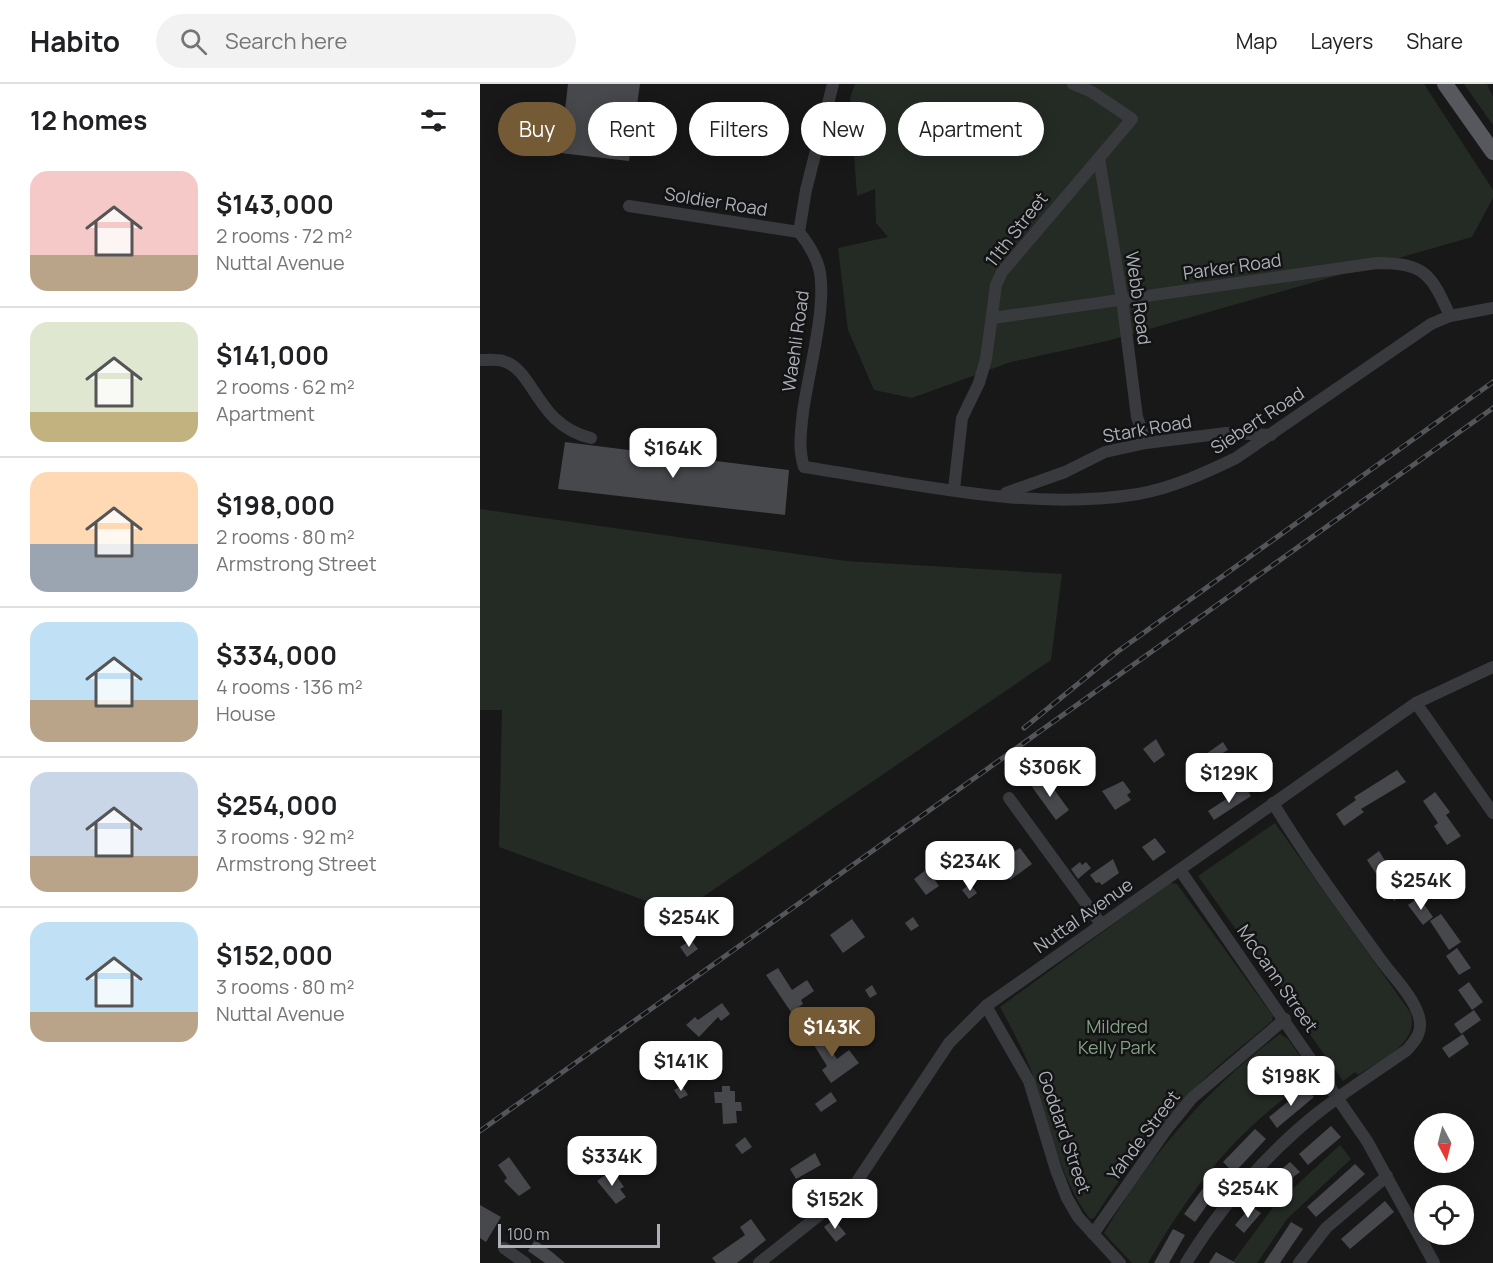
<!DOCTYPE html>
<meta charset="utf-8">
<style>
body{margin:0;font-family:Manrope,sans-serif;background:#f2f2f2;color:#202124;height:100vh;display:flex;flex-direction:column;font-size:22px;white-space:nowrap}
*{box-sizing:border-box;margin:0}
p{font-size:20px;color:#757577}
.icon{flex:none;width:33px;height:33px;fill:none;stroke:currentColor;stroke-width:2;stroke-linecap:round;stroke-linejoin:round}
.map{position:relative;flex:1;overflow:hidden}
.details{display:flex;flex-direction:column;background:#fff;width:480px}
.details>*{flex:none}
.top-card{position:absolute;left:18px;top:18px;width:570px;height:54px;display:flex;gap:12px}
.needle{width:39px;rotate:173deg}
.tools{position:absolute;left:934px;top:1029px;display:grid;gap:12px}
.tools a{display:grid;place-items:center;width:60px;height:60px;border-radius:50%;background:#fff;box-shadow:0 3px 15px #0003;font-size:30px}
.scale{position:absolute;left:18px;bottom:15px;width:162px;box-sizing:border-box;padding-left:6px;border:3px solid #acb0b8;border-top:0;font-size:16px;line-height:21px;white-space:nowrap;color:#acb0b8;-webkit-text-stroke:4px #131314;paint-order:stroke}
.price{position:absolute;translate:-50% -51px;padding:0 14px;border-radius:12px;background:#fff;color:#222;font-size:20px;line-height:39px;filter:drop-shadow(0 2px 3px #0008)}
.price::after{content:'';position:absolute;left:50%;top:36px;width:18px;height:14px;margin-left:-9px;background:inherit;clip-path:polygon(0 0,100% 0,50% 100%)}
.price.on{background:#755a36;color:#fff}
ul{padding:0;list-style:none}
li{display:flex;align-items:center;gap:18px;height:150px;padding:0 30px}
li+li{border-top:2px solid #e0e0e0}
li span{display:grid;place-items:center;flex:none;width:168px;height:120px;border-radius:18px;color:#555}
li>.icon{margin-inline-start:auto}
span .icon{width:72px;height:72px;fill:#fffc;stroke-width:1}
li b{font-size:26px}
h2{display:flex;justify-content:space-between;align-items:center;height:72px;padding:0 30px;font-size:26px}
.chip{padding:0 21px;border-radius:27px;background:#fff;box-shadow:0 3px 15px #0003;font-size:21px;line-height:54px}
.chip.on{background:#755a36;color:#fff}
header{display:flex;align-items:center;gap:36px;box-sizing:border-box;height:84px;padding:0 30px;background:#fff;border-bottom:2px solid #e0e0e0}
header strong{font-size:28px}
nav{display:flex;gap:33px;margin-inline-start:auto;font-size:21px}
.search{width:420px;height:54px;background:#f2f2f2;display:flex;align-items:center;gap:15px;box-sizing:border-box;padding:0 21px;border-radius:33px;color:#757577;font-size:22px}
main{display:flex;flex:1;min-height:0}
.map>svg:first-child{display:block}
</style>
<header>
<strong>Habito</strong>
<div class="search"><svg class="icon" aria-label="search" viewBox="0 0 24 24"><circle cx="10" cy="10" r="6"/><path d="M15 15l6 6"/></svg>Search here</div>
<nav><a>Map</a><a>Layers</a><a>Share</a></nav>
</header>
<main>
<section class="details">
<h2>12 homes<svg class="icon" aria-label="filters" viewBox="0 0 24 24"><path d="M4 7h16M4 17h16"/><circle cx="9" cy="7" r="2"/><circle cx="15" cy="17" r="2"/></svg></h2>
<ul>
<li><span style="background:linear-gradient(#f6c9c9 70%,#b9a48a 0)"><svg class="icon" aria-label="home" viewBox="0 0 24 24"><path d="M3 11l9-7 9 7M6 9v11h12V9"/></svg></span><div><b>$143,000</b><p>2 rooms · 72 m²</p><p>Nuttal Avenue</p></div></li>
<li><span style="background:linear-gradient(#dfe7d0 75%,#c2b280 0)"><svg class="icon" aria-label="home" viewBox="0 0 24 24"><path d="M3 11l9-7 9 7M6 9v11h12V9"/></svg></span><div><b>$141,000</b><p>2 rooms · 62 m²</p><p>Apartment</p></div></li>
<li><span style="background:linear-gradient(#ffd9b3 60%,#9aa5b1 0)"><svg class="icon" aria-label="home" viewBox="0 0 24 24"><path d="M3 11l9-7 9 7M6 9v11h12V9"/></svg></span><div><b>$198,000</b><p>2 rooms · 80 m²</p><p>Armstrong Street</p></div></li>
<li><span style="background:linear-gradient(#bfe0f5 65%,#b9a48a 0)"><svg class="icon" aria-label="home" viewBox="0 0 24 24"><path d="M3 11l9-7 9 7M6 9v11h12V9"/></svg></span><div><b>$334,000</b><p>4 rooms · 136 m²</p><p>House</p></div></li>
<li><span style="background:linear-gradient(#c9d6e8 70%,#b9a48a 0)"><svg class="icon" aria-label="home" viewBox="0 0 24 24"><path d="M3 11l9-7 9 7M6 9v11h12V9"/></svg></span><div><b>$254,000</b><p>3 rooms · 92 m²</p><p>Armstrong Street</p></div></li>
<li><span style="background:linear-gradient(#bfe0f5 75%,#b9a48a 0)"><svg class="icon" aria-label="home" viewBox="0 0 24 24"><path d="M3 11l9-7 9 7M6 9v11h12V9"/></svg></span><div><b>$152,000</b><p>3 rooms · 80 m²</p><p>Nuttal Avenue</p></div></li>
</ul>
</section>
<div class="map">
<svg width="1013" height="1179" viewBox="0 0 1013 1179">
<rect width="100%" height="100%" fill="#181819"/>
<g fill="#242b25">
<path d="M375 0H944L1013 106V114L992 153 631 256 531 278 432 314 394 306 368 246 358 164 408 153 396 139 395 105 377 112 370 14Z"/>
<path d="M984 0H1007L1013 13V41Z"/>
<path d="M0 425 366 477 582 490 571 576 199 829 19 763 22 626H0Z"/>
<path d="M795 739 930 928C941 959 900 976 878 991L875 988 863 997 718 792Z"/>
<path d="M690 799 697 800 793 932 792 937C768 958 742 977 719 1000 680 1041 644 1087 614 1134L610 1135C579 1093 570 1043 554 994 545 969 533 947 520 923Z"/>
<path d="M800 950 808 955 833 991C813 1008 792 1023 773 1041 730 1080 697 1129 668 1179H652L624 1149C671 1071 727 1004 800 950Z"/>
<path d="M860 1061 871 1075 807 1135 777 1179H752L794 1122Z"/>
</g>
<g fill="#47484c">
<path d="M88 0H160L149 77 80 69Z"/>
<path d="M85 358 309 386 305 431 78 405Z"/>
<path d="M676 655 685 671 674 679 663 665Z"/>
<path d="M743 658 748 666 739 671 746 680 724 695 713 679Z"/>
<path d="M917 686 926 698 881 725 884 728 864 742 856 730 876 716 874 713Z"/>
<path d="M565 693 589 726 576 736 552 703Z"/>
<path d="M643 697 651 708 647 711 651 716 635 726 622 707Z"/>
<path d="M765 703 771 712 734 736 728 727Z"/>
<path d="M955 708 970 728 966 731 981 752 967 761 954 742 958 739 943 717Z"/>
<path d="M675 754 686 768 673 777 662 763Z"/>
<path d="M540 764 552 780 530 796 522 785 532 777 529 771Z"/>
<path d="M899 767 925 809 914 817 887 776Z"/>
<path d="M633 775 639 789 622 801 619 798 616 799 610 791Z"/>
<path d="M600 778 602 781 606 778 611 784 598 795 591 785Z"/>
<path d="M447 785 459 802 446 811 434 795Z"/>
<path d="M490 800 497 809 489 815 482 806Z"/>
<path d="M939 813 953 833 943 841 928 821Z"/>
<path d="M961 830 981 858 969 866 950 837Z"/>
<path d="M433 833 439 842 431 847 425 839Z"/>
<path d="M372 835 385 853 363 869 350 851Z"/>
<path d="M211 856 218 865 207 873 200 863Z"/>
<path d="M977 864 991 884 979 891 966 872Z"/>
<path d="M298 884 312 906 327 896 334 907 321 916 323 920 311 928 286 891Z"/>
<path d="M989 898 1003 918 992 926 978 906Z"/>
<path d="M392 901 397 910 390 914 385 906Z"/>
<path d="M242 919 250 930 241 937 238 933 219 953 206 941 215 933 218 936Z"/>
<path d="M994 926 1001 936 981 950 974 940Z"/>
<path d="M337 944 357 975 369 966 379 979 351 999 342 986 347 982 327 950Z"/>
<path d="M983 950 989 960 969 974 962 964Z"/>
<path d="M196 973 207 991 195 997 189 986 193 984 189 977Z"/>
<path d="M231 973 240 977 235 989 226 986Z"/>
<path d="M202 1002 208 1011 200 1015 194 1006Z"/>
<path d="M242 1002H250V1007H255V1018H261L262 1027H256L257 1039 243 1040 242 1019H235L234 1008H242Z"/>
<path d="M826 1003 834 1013 797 1044 789 1033Z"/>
<path d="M351 1008 357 1017 341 1028 335 1020Z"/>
<path d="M851 1042 861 1053 828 1081 819 1070Z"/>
<path d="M775 1045 786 1055 754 1089 743 1078Z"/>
<path d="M265 1053 272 1063 262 1070 255 1061Z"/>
<path d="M335 1069 341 1081 316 1095 310 1085Z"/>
<path d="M29 1073 51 1104 39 1112 24 1097 27 1094 18 1081Z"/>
<path d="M810 1078 820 1088 812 1094 803 1084Z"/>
<path d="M875 1080 885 1090 836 1133 827 1123Z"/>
<path d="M132 1086 144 1103 140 1105 146 1113 136 1120 117 1097Z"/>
<path d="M732 1092 742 1100 715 1138 704 1130Z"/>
<path d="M788 1100 798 1108 788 1121 779 1112Z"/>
<path d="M905 1117 914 1128 870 1165 861 1155Z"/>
<path d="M0 1121 21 1133 6 1158 0 1154Z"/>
<path d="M771 1122 781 1129 764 1149 755 1141Z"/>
<path d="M271 1135 286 1156 257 1179H236L232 1174 265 1151 260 1143Z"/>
<path d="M354 1135 366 1150 356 1158 344 1143Z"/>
<path d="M811 1138 823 1145 800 1179H784Z"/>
<path d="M693 1145 705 1151 689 1179H674Z"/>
<path d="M55 1156 72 1168 85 1179H65L48 1167Z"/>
<path d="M736 1168 756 1179H729Z"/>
</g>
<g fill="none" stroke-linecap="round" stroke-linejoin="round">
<g stroke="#393a3e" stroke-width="12">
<path d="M353 0 326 106 319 148C328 159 335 170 339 184 348 220 328 289 323 328 321 347 318 364 324 383 431 399 550 428 658 410 692 404 725 389 756 374L951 240 970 232 1013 224"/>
<path d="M619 74 642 215 657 333 666 359"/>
<path d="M149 122 319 148"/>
<path d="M513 234 897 179C945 179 951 190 970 232"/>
<path d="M0 276C7 276 17 275 23 277 55 286 56 341 111 354"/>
<path d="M474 405 482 334 499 299 506 275 516 201 522 188 652 35 612 8 593 0"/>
<path d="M526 409 585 388 625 368 666 359 746 349 791 351"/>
<path d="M936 619 1013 729"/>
<path d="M529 714 621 840"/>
<path d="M700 786 887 1057 954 1179"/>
<path d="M506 922 549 997 576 1086 587 1114 598 1133 640 1179"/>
<path d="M613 1150 686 1046 712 1014 805 935"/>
<path d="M24 1164 45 1179"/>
<path d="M279 1179 372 1105 469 959 506 922 936 619 1013 583"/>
<path d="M706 1179C736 1130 773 1086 815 1048 849 1017 890 992 927 966 936 956 943 947 939 933 933 911 911 891 898 872 862 822 825 772 793 719"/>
<path d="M819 1179 846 1144 907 1092"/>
</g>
<path stroke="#56585d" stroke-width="16" d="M965 0 1013 68"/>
<g stroke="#525559" stroke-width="5">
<g id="rail">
<path d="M544 644 637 568 1013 298"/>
<path d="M0 1047 1013 324"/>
</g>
</g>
<use href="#rail" stroke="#131314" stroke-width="3" stroke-dasharray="9" stroke-linecap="butt"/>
</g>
<g text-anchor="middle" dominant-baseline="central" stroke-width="5" stroke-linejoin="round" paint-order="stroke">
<g font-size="18" fill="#acb0b8" stroke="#131314">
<text transform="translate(236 117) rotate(9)">Soldier Road</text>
<text transform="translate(536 145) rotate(-52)">11th Street</text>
<text transform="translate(752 182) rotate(-8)">Parker Road</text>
<text transform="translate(659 214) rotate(82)">Webb Road</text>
<text transform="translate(315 257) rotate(-82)">Waehli Road</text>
<text transform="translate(777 336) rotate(-33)">Siebert Road</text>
<text transform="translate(667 344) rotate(-10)">Stark Road</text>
<text transform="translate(603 831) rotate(-35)">Nuttal Avenue</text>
<text transform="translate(798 894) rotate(55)">McCann Street</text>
<text transform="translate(585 1048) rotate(71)">Goddard Street</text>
<text transform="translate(663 1051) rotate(-53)">Yahde Street</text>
</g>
<g font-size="18" fill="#85a085" stroke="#131314">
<text x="637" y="942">Mildred<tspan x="637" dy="21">Kelly Park</tspan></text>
</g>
</g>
</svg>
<div class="tools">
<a><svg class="needle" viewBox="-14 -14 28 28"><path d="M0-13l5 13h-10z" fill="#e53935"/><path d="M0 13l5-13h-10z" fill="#757577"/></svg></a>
<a><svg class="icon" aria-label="locate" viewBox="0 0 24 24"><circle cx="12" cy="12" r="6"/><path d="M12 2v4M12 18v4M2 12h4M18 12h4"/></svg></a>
</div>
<div class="scale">100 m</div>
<b class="price" style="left:193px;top:395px">$164K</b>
<b class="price" style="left:570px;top:714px">$306K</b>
<b class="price" style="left:749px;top:720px">$129K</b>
<b class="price" style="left:490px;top:808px">$234K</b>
<b class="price" style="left:941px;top:827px">$254K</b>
<b class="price" style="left:209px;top:864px">$254K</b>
<b class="price on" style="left:352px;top:974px">$143K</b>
<b class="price" style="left:201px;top:1008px">$141K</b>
<b class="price" style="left:811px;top:1023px">$198K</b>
<b class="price" style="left:132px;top:1103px">$334K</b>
<b class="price" style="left:768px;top:1135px">$254K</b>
<b class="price" style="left:355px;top:1146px">$152K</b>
<div class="top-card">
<a class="chip on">Buy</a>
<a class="chip">Rent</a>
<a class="chip">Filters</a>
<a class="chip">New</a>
<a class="chip">Apartment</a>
</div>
</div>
</main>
